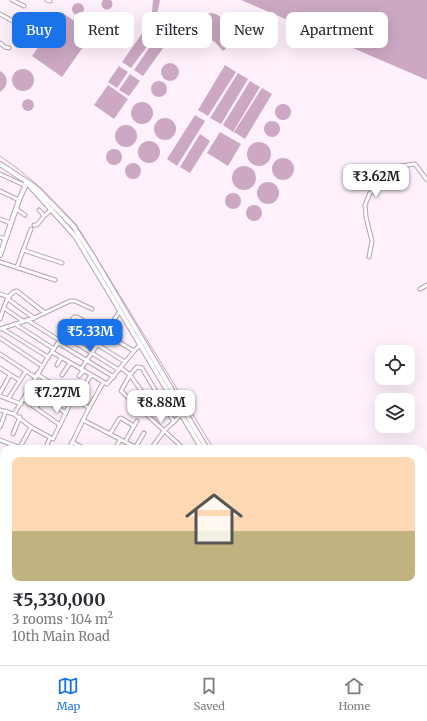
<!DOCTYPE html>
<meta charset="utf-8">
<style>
body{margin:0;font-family:Merriweather,serif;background:#f7f7f7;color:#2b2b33;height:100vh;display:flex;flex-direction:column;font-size:15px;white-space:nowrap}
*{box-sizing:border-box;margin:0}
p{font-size:13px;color:#7c7c81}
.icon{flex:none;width:22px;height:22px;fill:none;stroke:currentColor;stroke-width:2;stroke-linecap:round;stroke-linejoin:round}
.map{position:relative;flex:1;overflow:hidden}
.details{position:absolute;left:0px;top:445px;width:427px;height:220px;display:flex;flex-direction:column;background:#fff;border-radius:12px 12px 0 0;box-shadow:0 4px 16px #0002}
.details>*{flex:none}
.hud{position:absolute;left:12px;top:12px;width:403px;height:36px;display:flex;gap:8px}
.buttons{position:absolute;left:375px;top:345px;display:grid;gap:8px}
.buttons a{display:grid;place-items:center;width:40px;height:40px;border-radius:8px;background:#fff;box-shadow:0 4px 16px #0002;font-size:20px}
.price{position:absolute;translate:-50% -34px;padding:0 9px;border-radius:8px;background:#fff;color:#222;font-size:13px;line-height:26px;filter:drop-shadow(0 1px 2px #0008)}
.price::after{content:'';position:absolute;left:50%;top:24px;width:12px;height:9px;margin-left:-6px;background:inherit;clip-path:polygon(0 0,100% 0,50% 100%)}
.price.on{background:#1a73e8;color:#fff}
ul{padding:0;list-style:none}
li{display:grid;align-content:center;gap:8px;height:212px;padding:0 12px}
li span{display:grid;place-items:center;height:124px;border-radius:8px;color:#555}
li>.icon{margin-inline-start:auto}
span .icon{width:72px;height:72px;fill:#fffc;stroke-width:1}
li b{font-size:17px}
.tag{padding:0 14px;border-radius:8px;background:#fff;box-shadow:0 4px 16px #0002;font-size:14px;line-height:36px}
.tag.on{background:#1a73e8;color:#fff}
.dock{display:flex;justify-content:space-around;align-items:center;height:56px;border-top:1px solid #e1e1e2;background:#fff;font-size:11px;color:#7c7c81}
.dock a{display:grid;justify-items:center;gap:2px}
.dock .on{color:#1a73e8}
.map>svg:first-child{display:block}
</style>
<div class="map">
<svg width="427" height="665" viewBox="0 0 427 665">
<rect width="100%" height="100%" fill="#fff1fb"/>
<path fill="#e3c7db" d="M181 661H190L201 665H179Z"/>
<g fill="#cca8c2">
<circle cx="107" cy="4" r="5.5"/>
<path d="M153 0H160L157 14 152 12Z"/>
<path d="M241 0H427V80Z"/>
<circle cx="78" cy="9" r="6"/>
<path d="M63 13 76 22 77 20 81 23 80 25 92 34 62 77 32 56Z"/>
<path d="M208 13C228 12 227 34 226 49L223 51 214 41 209 40 206 37 207 27 204 18Z"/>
<circle cx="93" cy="20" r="6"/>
<path d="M153 18 163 25 131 68 122 62Z"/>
<path d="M164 26 174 33 143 76 134 70Z"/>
<circle cx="170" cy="72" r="9"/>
<path d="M225 65 236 72 208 116 198 110Z"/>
<path d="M119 66 128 72 117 88 108 82Z"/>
<circle cx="23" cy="80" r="11"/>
<path d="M0 71C9 76 9 86 0 92Z"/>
<path d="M238 73 248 79 221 124 210 118Z"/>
<path d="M130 74 140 81 129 96 119 90Z"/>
<circle cx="159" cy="89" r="8"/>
<path d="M250 81 260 87 233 132 223 125Z"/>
<path d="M108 85 128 99 114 119 94 105Z"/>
<path d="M262 88 272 94 245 139 234 132Z"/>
<circle cx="28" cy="105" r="6"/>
<circle cx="142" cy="113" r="11"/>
<circle cx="283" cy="112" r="8"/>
<path d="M195 115 205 121 177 166 167 159Z"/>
<circle cx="165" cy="129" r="11"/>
<circle cx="272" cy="129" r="8"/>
<circle cx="126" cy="136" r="11"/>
<path d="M220 132 241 144 228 166 207 153Z"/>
<path d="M200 134 210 141 190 173 180 167Z"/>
<circle cx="149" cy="152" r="11"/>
<circle cx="259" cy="154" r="12"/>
<circle cx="114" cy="157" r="8"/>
<circle cx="283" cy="169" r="11"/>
<circle cx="133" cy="171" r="8"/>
<circle cx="244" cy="178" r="12"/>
<circle cx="268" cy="193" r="11"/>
<circle cx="233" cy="201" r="8"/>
<circle cx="254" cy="213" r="8"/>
<path d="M190 661H226L232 665H201Z"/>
</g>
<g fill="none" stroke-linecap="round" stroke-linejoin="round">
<g stroke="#cca8c2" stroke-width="1">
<path d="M0 156 17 168 41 188 76 224 214 449"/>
<path d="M423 586 427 587"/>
<path d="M423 629 427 626"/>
<path d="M376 665 381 661"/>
</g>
<g stroke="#b4a3af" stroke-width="5">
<g id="street">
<path d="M12 0 24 6"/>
<path d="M47 0 50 1"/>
<path d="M0 14 29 30"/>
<path d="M0 43 5 47 9 48"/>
<path d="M0 174 24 185"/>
<path d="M0 191 19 200"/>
<path d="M16 209 25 215"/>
<path d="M39 210 44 216"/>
<path d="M0 219 10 223"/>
<path d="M34 225H37L44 216 52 209"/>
<path d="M0 237 5 239"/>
<path d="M23 250 62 263"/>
<path d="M369 257 372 241 366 217 365 205 370 193 382 184 389 173 401 166 415 164 427 180"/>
<path d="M0 262 55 280"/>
<path d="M17 267 31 229"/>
<path d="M420 289 427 285"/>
<path d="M0 294 9 297"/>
<path d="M8 299 34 318"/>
<path d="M4 308 23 321"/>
<path d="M0 319C3 311 7 292 17 291L45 313"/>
<path d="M27 320 59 340"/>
<path d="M15 324 54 349"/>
<path d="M68 326 125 362"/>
<path d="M0 329 34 318 70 301H75L92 309"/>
<path d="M3 329 48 357"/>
<path d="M63 335 119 370"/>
<path d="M0 338 42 366"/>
<path d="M58 343 114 377"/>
<path d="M52 352 107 384 134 351 140 345"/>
<path d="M0 354 35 377"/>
<path d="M57 365 61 358"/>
<path d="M0 368 19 380"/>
<path d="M121 368 130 375 153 407 155 408 163 403"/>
<path d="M81 369 120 311"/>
<path d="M37 374 89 408"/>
<path d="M62 375 70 363"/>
<path d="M79 376 83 371"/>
<path d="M82 390 91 375"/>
<path d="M0 393 10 375"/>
<path d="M0 396 21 404"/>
<path d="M40 396 66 413"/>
<path d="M8 399 26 371"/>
<path d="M23 399 60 425"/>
<path d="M36 408 43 398"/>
<path d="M0 410 14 414 31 427 53 439 73 398"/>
<path d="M14 414 48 357 58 343 74 317H77L134 351"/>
<path d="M162 415 167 411"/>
<path d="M83 420 137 448"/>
<path d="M174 422 142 368 137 367 130 375 121 391 184 449"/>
<path d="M134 426 137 421"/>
<path d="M0 427 6 411"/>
<path d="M13 434 20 417"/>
<path d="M110 434 119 419 121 418 134 426 125 442"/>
<path d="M0 440 23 449"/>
<path d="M72 442 85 449"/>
<path d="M46 447 50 438"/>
<path d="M135 448 144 433"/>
<path d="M19 449 31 427"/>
<path d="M69 449 89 408 103 383"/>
<path d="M115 449 120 440"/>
<path d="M151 449 164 431 183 413"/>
<path d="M0 458 4 460"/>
<path d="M0 477 4 478"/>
<path d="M0 500 4 502"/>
<path d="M4 520V519"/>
<path d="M0 549 2 545"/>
<path d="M0 572 4 573"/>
<path d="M0 591 4 592"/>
<path d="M0 612 4 597"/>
<path d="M0 621 4 622"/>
<path d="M423 637 427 641"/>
<path d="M423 649 427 654"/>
<path d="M1 650 4 643"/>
<path d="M27 661 36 665"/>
<path d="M100 661 110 665"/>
<path d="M240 661 245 665"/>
<path d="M251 661 255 665"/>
<path d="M264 661 270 665"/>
<path d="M320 661 323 665"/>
<path d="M391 661 394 665"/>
<path d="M400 661 402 665"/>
<path d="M411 661 414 665"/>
<path d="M421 661 423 665"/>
<path d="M0 663 4 665"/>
<path d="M65 665V663"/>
<path d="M74 665 75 664"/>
<path d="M150 665 152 661"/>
<path d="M258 665 261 661"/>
<path d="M285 665V661"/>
<path d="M294 665 296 661"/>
<path d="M309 665 311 661"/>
<path d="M385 665 390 661"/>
</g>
</g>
<g stroke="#b4a3af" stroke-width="6">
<g id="secondary">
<path d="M0 164 35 187 55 207 74 227 92 255 207 449"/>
<path d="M28 184 75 236 110 294 202 449"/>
<path d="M0 255 19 200 27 182"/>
<path d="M329 661 332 665"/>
<path d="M333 661 335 665"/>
<path d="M170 665 171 661"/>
<path d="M174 665 176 661"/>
</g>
</g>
<use href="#street" stroke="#fff" stroke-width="3"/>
<use href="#secondary" stroke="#fff" stroke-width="4"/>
</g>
</svg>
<div class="buttons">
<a><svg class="icon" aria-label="locate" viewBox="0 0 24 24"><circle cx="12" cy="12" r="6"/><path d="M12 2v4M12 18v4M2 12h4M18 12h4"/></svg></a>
<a><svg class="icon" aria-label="layers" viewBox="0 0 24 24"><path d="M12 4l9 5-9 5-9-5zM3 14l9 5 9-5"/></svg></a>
</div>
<b class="price" style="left:376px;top:198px">₹3.62M</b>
<b class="price on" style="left:90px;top:353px">₹5.33M</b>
<b class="price" style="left:57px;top:414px">₹7.27M</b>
<b class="price" style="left:161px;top:424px">₹8.88M</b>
<div class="hud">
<a class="tag on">Buy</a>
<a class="tag">Rent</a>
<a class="tag">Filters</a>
<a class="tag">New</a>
<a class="tag">Apartment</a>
</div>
<section class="details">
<ul>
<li><span style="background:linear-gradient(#ffd9b3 60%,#c2b280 0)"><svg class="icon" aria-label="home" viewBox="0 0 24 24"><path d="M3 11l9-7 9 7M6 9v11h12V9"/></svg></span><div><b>₹5,330,000</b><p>3 rooms · 104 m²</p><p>10th Main Road</p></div></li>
</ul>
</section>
</div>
<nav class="dock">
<a class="on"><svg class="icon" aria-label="map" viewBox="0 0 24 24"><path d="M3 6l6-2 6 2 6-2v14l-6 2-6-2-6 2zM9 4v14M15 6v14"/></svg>Map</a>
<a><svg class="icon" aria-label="saved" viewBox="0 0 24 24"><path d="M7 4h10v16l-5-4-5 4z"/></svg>Saved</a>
<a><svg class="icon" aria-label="home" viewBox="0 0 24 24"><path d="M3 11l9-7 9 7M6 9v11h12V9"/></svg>Home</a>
</nav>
